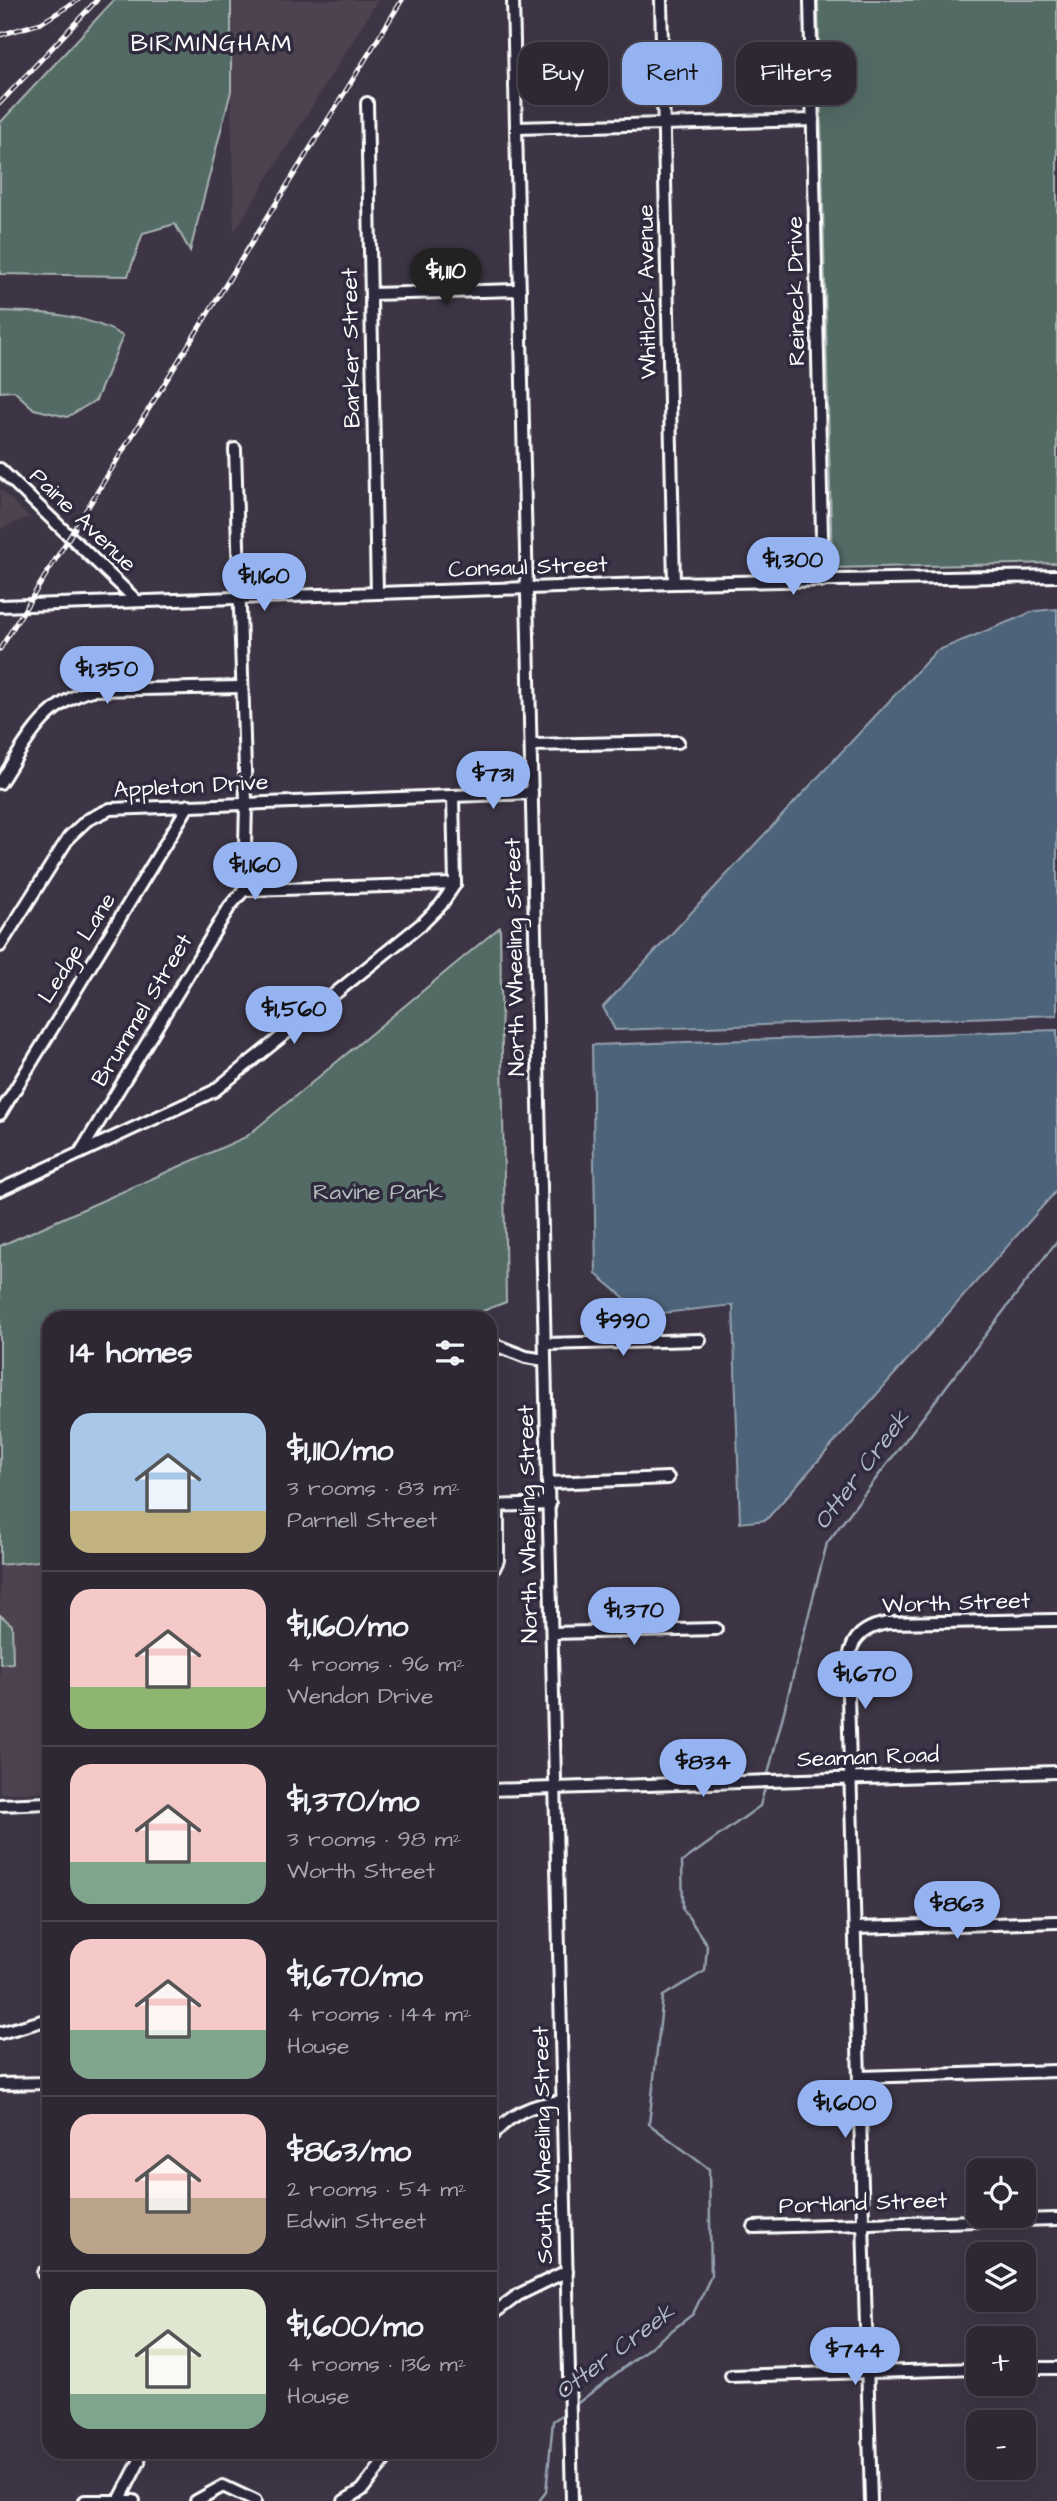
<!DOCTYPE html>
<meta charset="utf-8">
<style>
body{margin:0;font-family:"Architects Daughter",sans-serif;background:#3a3440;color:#f1f3f6;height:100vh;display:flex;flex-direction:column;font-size:26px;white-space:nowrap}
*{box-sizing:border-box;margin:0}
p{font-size:23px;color:#a7a6ac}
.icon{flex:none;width:38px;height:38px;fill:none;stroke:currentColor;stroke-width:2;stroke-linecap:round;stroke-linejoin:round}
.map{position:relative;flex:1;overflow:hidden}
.side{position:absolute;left:42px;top:1311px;width:455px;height:1148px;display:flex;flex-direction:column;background:#2e2834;border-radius:21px;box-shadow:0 7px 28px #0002,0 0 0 2px #49444f}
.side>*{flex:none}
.banner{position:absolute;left:518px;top:42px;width:434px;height:63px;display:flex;gap:14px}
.fabs{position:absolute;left:966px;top:2158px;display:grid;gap:14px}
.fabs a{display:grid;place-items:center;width:70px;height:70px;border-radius:14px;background:#2e2834;box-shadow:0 7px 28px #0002,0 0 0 2px #49444f;font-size:35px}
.price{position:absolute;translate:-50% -60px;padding:0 16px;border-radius:24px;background:#95b2f1;color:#111;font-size:23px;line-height:46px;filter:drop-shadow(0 2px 4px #0008)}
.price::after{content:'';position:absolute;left:50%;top:42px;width:21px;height:16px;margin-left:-10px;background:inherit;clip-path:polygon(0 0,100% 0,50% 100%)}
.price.on{background:#222;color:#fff}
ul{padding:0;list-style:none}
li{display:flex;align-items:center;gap:21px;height:175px;padding:0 28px}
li+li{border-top:2px solid #49444f}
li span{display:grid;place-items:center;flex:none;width:196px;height:140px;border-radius:21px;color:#555}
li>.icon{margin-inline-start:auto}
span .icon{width:84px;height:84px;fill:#fffc;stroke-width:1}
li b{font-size:30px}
h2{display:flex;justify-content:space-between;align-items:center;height:84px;padding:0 28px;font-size:30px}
.tag{padding:0 24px;border-radius:21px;background:#2e2834;box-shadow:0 7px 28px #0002,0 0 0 2px #49444f;font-size:24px;line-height:63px}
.tag.on{background:#95b2f1;color:#111}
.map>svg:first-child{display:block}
</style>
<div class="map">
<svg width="1057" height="2501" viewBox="0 0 1057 2501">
<rect width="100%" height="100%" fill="#3d3545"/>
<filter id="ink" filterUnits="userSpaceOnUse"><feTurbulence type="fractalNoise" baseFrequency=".0143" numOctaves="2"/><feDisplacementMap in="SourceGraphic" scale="14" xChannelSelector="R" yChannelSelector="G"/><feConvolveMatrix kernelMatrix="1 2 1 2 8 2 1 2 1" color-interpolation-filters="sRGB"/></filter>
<g filter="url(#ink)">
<g fill="#4e424f">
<path d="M231 0H378L234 232 231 91Z"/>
<path d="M0 489 29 517 0 529Z"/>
<path d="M49 1552V1792L0 1793V1565L38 1561Z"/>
</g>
<g fill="#536a65" stroke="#a9b4b2" stroke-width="2">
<path d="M114 0H231V91L190 251 175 224 143 233 128 276 0 274V123Z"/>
<path d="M818 0H1057V563L832 568Z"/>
<path d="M0 311C42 312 87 314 123 336L96 400 67 417 34 409 14 391 0 392Z"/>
<path d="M500 927 506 1302 465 1318H49V1552L38 1561 0 1565V1246L246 1137Z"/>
<path d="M0 1615 12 1625 13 1663 0 1664Z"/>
</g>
<g fill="#4e647a" stroke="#95a2af" stroke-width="2">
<path d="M1057 609V1015L615 1030 603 1007 936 651 1035 611Z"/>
<path d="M1057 1030V1190L766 1520 740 1523 733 1305 645 1315 596 1274 592 1045Z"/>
</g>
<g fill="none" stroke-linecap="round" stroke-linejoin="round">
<g stroke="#95a2af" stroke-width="2.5">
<path d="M767 1778 827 1543 1057 1241"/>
<path d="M574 2406 693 2314 711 2276 709 2169 649 2124 663 1996 705 1971 707 1945 683 1909 682 1862 760 1806 766 1784"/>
<path d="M539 2501 546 2492 553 2421 566 2412"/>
</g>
<g stroke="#fff" stroke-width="16">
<g id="minor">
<path d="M513 0 572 2501"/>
<path d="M661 0 674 583"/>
<path d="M810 0 823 581"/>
<path d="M367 103 377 593"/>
<path d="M517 128 813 120"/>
<path d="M371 294 520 290"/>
<path d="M0 469 137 601"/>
<path d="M0 606 674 583 1057 576"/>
<path d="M531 745 678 742"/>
<path d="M0 783C26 742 43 704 92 690L241 687"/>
<path d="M244 890 455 884"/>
<path d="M0 946 69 837 87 820 110 809 532 793"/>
<path d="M0 1114 189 805"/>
<path d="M80 1153 230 906 244 890 246 802 235 449"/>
<path d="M0 1190 214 1091 424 922 441 905 455 884 453 797"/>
<path d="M490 1343 526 1357 545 1360"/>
<path d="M545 1344 700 1340"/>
<path d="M549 1483 668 1478"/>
<path d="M490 1506 550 1504"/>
<path d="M490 1577 498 1560V1506"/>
<path d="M552 1633 716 1629"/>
<path d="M490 1790 1057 1772"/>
<path d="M0 1805 49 1803"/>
<path d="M855 1928 1057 1922"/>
<path d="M0 2033 49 2019"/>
<path d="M859 2077 1057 2071"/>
<path d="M0 2084 49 2083"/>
<path d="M490 2138C510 2114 531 2104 563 2101"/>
<path d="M754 2227 1057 2219"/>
<path d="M43 2273 49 2278"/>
<path d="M490 2316 518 2295 567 2271"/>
<path d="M1024 2368H1057"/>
<path d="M731 2376 978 2369"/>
<path d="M120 2499 139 2462 140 2452"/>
<path d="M85 2501H134"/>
<path d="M196 2501 223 2486 255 2501"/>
<path d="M344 2501 362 2490 391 2452"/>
<path d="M871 2501 848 1695C848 1659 844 1630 888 1623L1057 1620"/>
</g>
</g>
<use href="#minor" stroke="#2f2a3d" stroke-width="10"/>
<g stroke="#fff" stroke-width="5">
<g id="rail">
<path d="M0 35 41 23 78 0"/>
<path d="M0 103 97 0"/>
<path d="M0 649 402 0"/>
</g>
</g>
<use href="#rail" stroke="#2f2a3d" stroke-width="2.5" stroke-dasharray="8" stroke-linecap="butt"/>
</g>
</g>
<g text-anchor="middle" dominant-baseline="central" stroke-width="7" stroke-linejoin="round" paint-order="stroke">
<g font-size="23" fill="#fff" stroke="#2f2a3d">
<text transform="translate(796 291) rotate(-91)">Reineck Drive</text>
<text transform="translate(647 292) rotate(-91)">Whitlock Avenue</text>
<text transform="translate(351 348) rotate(-91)">Barker Street</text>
<text transform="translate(83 520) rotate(44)">Paine Avenue</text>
<text transform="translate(528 567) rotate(-2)">Consaul Street</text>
<text transform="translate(191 786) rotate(-3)">Appleton Drive</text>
<text transform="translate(77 948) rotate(-58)">Ledge Lane</text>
<text transform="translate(515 957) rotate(-91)">North Wheeling Street</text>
<text transform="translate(142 1010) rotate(-59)">Brummel Street</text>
<text transform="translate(528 1524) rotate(-91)">North Wheeling Street</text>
<text transform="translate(956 1603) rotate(-2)">Worth Street</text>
<text transform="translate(868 1757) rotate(-2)">Seaman Road</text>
<text transform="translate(543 2145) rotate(-91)">South Wheeling Street</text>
<text transform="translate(863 2203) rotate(-2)">Portland Street</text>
</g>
<g font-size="23" fill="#b2bcba" stroke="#2f2a3d">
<text x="378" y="1192">Ravine Park</text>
</g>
<g font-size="24" letter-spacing="2" fill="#fff" stroke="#2f2a3d">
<text x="212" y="44">BIRMINGHAM</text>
</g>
<g font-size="24" font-style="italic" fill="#afb9c3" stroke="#2f2a3d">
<text transform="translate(862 1470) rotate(-53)">Otter Creek</text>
<text transform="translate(615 2352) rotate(-37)">Otter Creek</text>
</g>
</g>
</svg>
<div class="fabs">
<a><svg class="icon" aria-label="locate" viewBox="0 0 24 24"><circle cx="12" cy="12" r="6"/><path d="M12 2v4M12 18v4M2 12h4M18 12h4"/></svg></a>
<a><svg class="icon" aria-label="layers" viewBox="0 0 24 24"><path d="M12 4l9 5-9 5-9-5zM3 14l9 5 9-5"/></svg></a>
<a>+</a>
<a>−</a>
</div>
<b class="price on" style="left:446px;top:308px">$1,110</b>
<b class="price" style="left:793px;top:597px">$1,300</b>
<b class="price" style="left:264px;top:613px">$1,160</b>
<b class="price" style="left:107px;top:706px">$1,350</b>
<b class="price" style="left:493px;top:811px">$731</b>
<b class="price" style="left:255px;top:902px">$1,160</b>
<b class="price" style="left:294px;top:1046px">$1,560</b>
<b class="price" style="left:623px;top:1358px">$990</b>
<b class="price" style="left:634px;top:1647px">$1,370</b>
<b class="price" style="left:865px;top:1711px">$1,670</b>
<b class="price" style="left:703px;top:1799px">$834</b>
<b class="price" style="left:957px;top:1941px">$863</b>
<b class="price" style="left:845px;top:2140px">$1,600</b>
<b class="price" style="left:855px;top:2387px">$744</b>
<div class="banner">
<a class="tag">Buy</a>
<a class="tag on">Rent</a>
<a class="tag">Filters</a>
</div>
<section class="side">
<h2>14 homes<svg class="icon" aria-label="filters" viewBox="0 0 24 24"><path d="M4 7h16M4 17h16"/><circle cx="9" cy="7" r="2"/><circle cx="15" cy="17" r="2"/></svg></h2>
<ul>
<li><span style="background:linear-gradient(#a9c7e8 70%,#c2b280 0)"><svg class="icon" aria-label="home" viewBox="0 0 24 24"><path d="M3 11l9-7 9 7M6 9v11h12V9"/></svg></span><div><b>$1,110/mo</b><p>3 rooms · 83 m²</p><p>Parnell Street</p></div></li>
<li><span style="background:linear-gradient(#f6c9c9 70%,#8fb573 0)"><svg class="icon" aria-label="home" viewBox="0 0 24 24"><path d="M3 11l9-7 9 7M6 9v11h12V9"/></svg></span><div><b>$1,160/mo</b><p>4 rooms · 96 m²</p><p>Wendon Drive</p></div></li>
<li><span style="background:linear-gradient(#f6c9c9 70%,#7fa58c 0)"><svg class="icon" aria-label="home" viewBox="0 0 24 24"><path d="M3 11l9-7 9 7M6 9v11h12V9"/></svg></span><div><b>$1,370/mo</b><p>3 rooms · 98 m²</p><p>Worth Street</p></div></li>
<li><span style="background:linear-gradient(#f6c9c9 65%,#7fa58c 0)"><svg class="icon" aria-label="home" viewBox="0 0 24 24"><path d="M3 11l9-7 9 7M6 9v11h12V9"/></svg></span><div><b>$1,670/mo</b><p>4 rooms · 144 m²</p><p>House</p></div></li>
<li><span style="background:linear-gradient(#f6c9c9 60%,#b9a48a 0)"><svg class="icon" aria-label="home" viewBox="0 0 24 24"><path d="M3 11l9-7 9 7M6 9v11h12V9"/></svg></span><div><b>$863/mo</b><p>2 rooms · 54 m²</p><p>Edwin Street</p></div></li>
<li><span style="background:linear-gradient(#dfe7d0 75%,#7fa58c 0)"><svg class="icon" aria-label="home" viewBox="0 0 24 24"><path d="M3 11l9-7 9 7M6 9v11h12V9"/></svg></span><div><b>$1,600/mo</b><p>4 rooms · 136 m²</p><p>House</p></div></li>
</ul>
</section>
</div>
